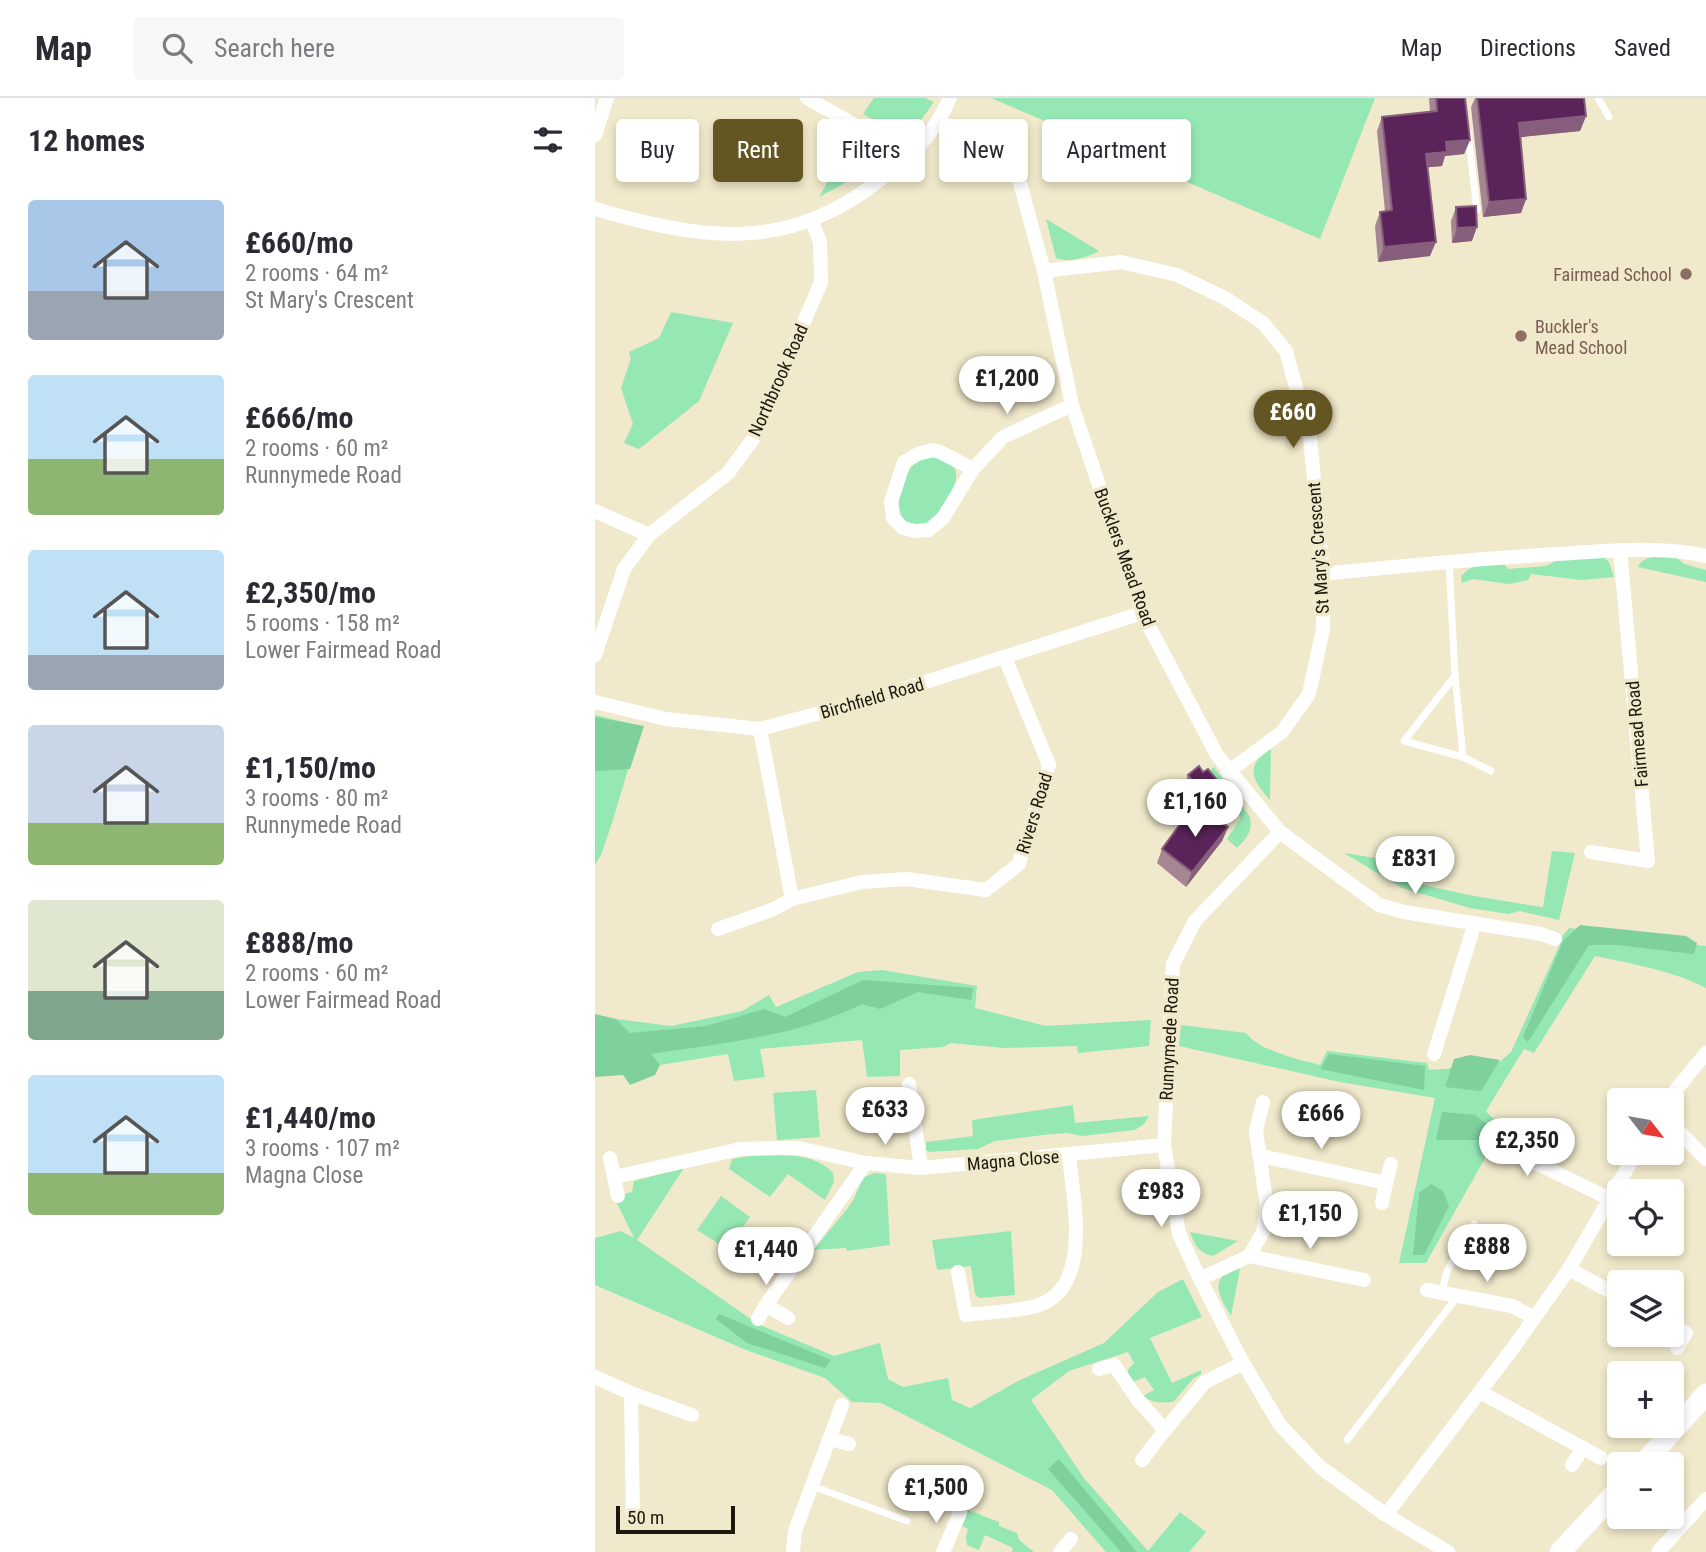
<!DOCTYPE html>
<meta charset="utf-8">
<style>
body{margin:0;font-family:"Roboto Condensed",sans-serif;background:#f7f7f7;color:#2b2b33;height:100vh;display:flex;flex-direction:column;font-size:26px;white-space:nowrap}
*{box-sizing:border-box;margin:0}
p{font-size:23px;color:#7c7c81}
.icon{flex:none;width:38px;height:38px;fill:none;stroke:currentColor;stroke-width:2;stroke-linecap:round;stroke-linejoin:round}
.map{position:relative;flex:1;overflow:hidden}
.panel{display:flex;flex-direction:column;background:#fff;width:595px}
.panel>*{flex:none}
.top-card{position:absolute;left:21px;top:21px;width:665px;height:63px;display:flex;gap:14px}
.needle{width:46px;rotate:121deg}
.tools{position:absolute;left:1012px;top:990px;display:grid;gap:14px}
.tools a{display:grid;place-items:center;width:77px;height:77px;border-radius:7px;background:#fff;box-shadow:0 4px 10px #0003;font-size:35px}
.scale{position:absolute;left:21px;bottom:18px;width:119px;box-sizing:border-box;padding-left:7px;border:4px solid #1c180e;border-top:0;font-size:19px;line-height:24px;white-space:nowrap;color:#1c180e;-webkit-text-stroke:5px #f1e9cb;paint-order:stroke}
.price{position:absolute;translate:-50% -60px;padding:0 16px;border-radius:24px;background:#fff;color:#222;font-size:23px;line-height:46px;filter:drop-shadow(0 2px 4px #0008)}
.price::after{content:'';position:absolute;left:50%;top:42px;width:21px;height:16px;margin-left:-10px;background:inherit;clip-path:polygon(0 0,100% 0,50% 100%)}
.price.selected{background:#635623;color:#fff}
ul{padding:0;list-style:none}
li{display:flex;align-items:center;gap:21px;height:175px;padding:0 28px}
li span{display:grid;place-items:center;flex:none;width:196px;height:140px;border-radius:7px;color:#555}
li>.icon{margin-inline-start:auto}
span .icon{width:84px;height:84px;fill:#fffc;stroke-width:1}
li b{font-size:30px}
h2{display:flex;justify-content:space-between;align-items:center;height:84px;padding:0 28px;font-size:30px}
.chip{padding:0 24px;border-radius:7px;background:#fff;box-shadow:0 4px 10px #0003;font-size:24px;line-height:63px}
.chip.selected{background:#635623;color:#fff}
header{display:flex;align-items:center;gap:42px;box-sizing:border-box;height:98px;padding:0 35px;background:#fff;border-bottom:2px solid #e1e1e2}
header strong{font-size:33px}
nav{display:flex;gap:38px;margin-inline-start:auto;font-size:24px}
.search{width:490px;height:63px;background:#f7f7f7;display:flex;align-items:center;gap:18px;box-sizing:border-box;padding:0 24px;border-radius:7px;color:#7c7c81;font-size:26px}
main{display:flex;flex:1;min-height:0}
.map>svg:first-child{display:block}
</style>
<header>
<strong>Map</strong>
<div class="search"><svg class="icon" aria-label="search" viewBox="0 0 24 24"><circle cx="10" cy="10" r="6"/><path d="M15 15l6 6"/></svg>Search here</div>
<nav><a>Map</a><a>Directions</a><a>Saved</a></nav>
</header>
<main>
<section class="panel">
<h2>12 homes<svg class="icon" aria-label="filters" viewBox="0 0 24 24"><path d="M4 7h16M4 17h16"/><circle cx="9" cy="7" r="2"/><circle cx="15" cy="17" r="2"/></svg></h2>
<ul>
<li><span style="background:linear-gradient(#a9c7e8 65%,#9aa5b1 0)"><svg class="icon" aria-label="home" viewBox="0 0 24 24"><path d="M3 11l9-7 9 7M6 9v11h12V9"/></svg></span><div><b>£660/mo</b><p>2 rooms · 64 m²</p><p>St Mary's Crescent</p></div></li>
<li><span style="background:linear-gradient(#bfe0f5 60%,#8fb573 0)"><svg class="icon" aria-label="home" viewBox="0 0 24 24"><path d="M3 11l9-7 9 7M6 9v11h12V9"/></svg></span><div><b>£666/mo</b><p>2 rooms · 60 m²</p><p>Runnymede Road</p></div></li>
<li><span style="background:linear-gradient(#bfe0f5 75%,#9aa5b1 0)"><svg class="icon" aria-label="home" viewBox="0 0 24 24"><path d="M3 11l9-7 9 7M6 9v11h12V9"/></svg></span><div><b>£2,350/mo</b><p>5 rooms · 158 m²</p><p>Lower Fairmead Road</p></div></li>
<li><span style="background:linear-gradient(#c9d6e8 70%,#8fb573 0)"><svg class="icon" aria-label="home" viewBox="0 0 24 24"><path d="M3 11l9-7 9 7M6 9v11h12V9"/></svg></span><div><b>£1,150/mo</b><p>3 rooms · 80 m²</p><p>Runnymede Road</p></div></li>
<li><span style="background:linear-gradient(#dfe7d0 65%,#7fa58c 0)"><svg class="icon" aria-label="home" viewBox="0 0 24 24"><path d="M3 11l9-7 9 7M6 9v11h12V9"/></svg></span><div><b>£888/mo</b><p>2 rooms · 60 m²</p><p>Lower Fairmead Road</p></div></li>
<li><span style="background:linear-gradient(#bfe0f5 70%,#8fb573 0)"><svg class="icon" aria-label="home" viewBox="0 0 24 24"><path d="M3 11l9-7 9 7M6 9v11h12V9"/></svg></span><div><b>£1,440/mo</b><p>3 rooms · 107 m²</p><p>Magna Close</p></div></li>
</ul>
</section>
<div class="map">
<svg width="1111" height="1454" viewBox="0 0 1111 1454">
<rect width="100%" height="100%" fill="#f1e9cb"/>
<g fill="#95e8b4">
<path d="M279 0H330L339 4 318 33 304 36 268 16Z"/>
<path d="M396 0H780L725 141Z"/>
<path d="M263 33 289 45 291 55 285 66 224 99Z"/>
<path d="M451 121 504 153C491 160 475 165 461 160Z"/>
<path d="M76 214 138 225 104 303 44 351 29 345 38 326 26 290 36 260 34 254 64 240Z"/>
<path d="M327 358C386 360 355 400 334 426L320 428 310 425C296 403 308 374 327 358Z"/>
<path d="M1005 456 1014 464 1019 479 986 482 936 476 933 482 914 486 878 481 867 485 866 479C876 465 891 466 908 465L913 471 951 468 966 460Z"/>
<path d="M1080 458 1089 466 1111 472V484L1043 469C1049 456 1067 459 1080 458Z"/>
<path d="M0 617 46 628 17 725 6 757 0 767Z"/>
<path d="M676 649 675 702C655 680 651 668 676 649Z"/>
<path d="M619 669 655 719C658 733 652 740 642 750L632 741 646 720 611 676Z"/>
<path d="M957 753 980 755 964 822 925 813 914 816 875 810 807 790 749 755 814 765 811 782C856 795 901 802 948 809Z"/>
<path d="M974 830 1111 848V890C1076 872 1037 866 1000 858L939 955 929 951 891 1013 900 1023 889 1062 831 1165H804L840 1000 745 984 584 948 586 927 651 935C664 953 703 961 725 967L732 953 832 965 834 972 901 967 916 954 965 846 963 843Z"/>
<path d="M287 872 382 888 380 910 451 928 556 922 554 948 483 955 482 948 409 950 356 945 348 949 305 952V978L272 979 267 942 165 951 170 979 139 983 133 956 65 967 21 921 76 928 147 913 174 897 181 909 263 874Z"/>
<path d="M221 992 225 1039 182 1042 178 995Z"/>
<path d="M478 1007 480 1025 554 1018 549 1026 540 1032 487 1038 472 1035 448 1037 400 1043 383 1051 334 1054 331 1052V1044L378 1038 377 1022Z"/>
<path d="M167 1056C192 1058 220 1055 238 1075L239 1084 230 1102 193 1076 175 1099 134 1071 137 1061Z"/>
<path d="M89 1070 42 1142 163 1226 239 1258 285 1245 293 1281 308 1289 353 1280 357 1302 375 1310 425 1282 509 1245 563 1194 588 1181 607 1219 555 1240 577 1285 606 1272V1276L598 1281 578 1304C568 1305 557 1305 548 1298L559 1292 550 1279 538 1284 532 1276 534 1270 539 1265 533 1254 474 1273 436 1302 489 1380 553 1453 585 1414 611 1434 594 1454H511L457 1392 286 1305 257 1304 230 1280 151 1252 0 1187V1140L26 1133 39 1140 19 1099 37 1094 39 1083Z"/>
<path d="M280 1075 291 1076 295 1147 252 1153 251 1150 219 1152C231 1134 245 1122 257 1104 262 1096 264 1087 269 1079Z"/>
<path d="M126 1098 155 1119 132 1151 102 1132Z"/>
<path d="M416 1133 420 1197 384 1200 380 1196 376 1168 342 1172 337 1142Z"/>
<path d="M595 1134 643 1143 618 1158C603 1154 600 1148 595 1134Z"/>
<path d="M641 1169 645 1171 636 1218C624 1198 613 1182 641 1169Z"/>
<path d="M373 1412 404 1424V1428L422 1435 424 1442 439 1454H417L418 1450 390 1437 384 1452 372 1447 371 1439 373 1431 367 1428Z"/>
</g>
<g fill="#7ed09d">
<path d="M0 619 49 628 35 671 0 673Z"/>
<path d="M985 827 1091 838 1102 845 1099 856 1021 847H994L933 944 928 939 968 843Z"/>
<path d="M268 882 378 890 376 902 323 894 285 911 267 906C201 939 127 945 56 956L65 967 60 977 35 987 28 977 0 979V916L21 921 35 935 111 928 169 911 190 919Z"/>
<path d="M734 956 830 968 829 992 725 971Z"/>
<path d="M875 957 905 962 886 993 850 989 859 961Z"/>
<path d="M847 1014 880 1017 896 1029 890 1042H841Z"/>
<path d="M836 1086 848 1093 854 1108 829 1157H818L824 1095Z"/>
<path d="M124 1216 236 1262 230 1270 152 1245 121 1221Z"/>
<path d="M464 1361 542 1454H526L453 1371Z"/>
</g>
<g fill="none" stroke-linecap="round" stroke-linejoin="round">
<g stroke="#fff" stroke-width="7">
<path d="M1003 0 1014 19"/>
<path d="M873 35 882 112"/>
<path d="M854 464 860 578 868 659 896 673"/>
<path d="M860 578 809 643 868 659"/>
<path d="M847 1194 852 1173 879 1126"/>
<path d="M752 1342 862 1199"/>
<path d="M217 1388 312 1423"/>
</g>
<g stroke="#fff" stroke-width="14">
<path d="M212 0 315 58"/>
<path d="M344 24 391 44 409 57 422 74 449 173 477 307 547 515 622 657 685 734 784 807 809 814 946 836 960 841"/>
<path d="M0 37 12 0"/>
<path d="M0 111C108 142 193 156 287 80 320 54 337 39 355 0"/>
<path d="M449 173 526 164 582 177 630 200 668 225 691 253 715 340 728 476V531L714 596 687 634 633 674"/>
<path d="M378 371 345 354 338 352 323 356 309 364 296 404 298 420 308 430 320 433 334 432 348 420 378 371 408 339 477 307"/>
<path d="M0 413 54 437"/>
<path d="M728 476C806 468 884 461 962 456 1012 453 1062 447 1111 458"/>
<path d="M0 557 29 471 54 437 133 375 161 337 226 184 225 144 217 123"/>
<path d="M0 604 71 621 165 631 277 601 547 515"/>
<path d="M165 631 197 801 267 784 311 781 391 792 424 766 454 667 410 560"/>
<path d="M685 734 600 823 578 866 569 1047 584 1136 605 1181 648 1265 685 1327 725 1369 791 1417 853 1454"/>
<path d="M996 754 1053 763 1025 452"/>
<path d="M123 831 179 811 197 801"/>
<path d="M839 956 880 825"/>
<path d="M314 986 326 1070"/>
<path d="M1072 1003 1111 955"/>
<path d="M1076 1025 1111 1061"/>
<path d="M913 1031 906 1048 1015 1101"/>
<path d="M666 1058 791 1085 796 1066"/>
<path d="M15 1060 23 1098"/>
<path d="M20 1079 145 1051 203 1050 271 1065 326 1070 569 1047"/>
<path d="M787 1105 791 1085"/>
<path d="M654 1158 769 1182"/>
<path d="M974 1171 1024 1198"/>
<path d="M363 1174 371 1217C394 1214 419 1214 441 1208 499 1191 478 1102 474 1058"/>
<path d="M605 1181 654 1158 668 1134 672 1109 661 1033 668 1004"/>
<path d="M832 1192 917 1208 938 1219"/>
<path d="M171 1207 271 1065"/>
<path d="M163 1221 171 1207 193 1220"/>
<path d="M1076 1227 1091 1235 1082 1250"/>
<path d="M504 1271 519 1267 543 1302 570 1332 610 1284 648 1265"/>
<path d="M0 1279 36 1295 97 1317"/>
<path d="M885 1294 1006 1360"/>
<path d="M36 1295 38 1421"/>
<path d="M235 1341 254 1346"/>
<path d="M547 1362 570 1332"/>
<path d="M977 1367 988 1350"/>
<path d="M791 1417 918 1250 974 1171 1041 1055"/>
<path d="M198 1454 200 1433 247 1307"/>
<path d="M348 1454 365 1415"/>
<path d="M465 1454 476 1441"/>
<path d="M1063 1454 1111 1401"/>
</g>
<g stroke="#fff" stroke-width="21">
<path d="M1047 1367 1111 1296"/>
<path d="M965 1454 1024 1391"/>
</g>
</g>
<g fill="#a68692">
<path d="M834 0H870L875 42 869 56 850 58 847 68 833 69 835 158 783 164 780 128 785 114 790 113 782 33 787 19 835 14Z"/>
<path d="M880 0H989L991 18 985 33 925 39 931 101 926 115 888 119 876 9Z"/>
<path d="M861 109 877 143 857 145 856 123Z"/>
<path d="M608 674 628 689 625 695V708L616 716 633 729 627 743 591 789 562 765 567 751 599 720 607 709 589 687 593 677Z"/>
</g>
<g fill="#875f7c">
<path d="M991 18 985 33 918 40 924 25Z"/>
<path d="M875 42 869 56 850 58 847 68 826 70 831 56 851 44Z"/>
<path d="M931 101 926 115 888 119 894 104Z"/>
<path d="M882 129 877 143 857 145 862 130Z"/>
<path d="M841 144 835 158 783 164 789 149Z"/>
<path d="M629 699 625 708 614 717 618 708Z"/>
<path d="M633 729 627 743 591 789 597 774Z"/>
</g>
<g fill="#5a245a" stroke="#875f7c" stroke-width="2">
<path d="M841 0H870L875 42 851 44 852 54 831 56 841 144 789 149 785 114 797 112 787 19 842 13Z"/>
<path d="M882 0H989L991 18 924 25 931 101 894 104Z"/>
<path d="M881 108 882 129 862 130 861 109Z"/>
<path d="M604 668 608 674 613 671 628 689 623 693 629 699 618 708 593 677Z"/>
<path d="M608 709 633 729 597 774 567 751 593 715 599 720Z"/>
</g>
<g fill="#8d6e63" stroke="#f1e9cb" stroke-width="2.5">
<circle cx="1091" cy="176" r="7"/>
<circle cx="926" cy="238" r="7"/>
</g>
<g text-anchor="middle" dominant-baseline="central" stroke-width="7" stroke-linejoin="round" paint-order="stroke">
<g font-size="18" fill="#785e54" stroke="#f1e9cb" text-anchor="end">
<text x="1077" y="176">Fairmead School</text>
<text x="940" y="228" text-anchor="start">Buckler's<tspan x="940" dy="21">Mead School</tspan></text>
</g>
<g font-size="18" fill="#1c180e" stroke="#f1e9cb">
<text transform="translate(183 282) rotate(-66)">Northbrook Road</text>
<text transform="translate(723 450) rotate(-94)">St Mary's Crescent</text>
<text transform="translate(530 459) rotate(70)">Bucklers Mead Road</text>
<text transform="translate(277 600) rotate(-16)">Birchfield Road</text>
<text transform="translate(1042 636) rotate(-95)">Fairmead Road</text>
<text transform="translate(439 715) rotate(-73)">Rivers Road</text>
<text transform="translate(574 941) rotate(-87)">Runnymede Road</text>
<text transform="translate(418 1062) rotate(-5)">Magna Close</text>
</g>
</g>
</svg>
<div class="tools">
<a><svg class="needle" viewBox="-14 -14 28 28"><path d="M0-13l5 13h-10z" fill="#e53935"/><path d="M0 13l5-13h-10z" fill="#7c7c81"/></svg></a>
<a><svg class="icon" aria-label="locate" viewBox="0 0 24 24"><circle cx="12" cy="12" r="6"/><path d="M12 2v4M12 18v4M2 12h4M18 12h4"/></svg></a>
<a><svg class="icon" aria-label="layers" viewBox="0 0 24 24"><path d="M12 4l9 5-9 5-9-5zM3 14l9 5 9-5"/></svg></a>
<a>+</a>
<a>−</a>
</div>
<div class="scale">50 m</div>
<b class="price" style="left:412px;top:318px">£1,200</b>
<b class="price selected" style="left:698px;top:352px">£660</b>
<b class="price" style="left:600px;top:741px">£1,160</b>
<b class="price" style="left:820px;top:798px">£831</b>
<b class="price" style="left:290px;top:1049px">£633</b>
<b class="price" style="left:726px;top:1053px">£666</b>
<b class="price" style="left:932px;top:1080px">£2,350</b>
<b class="price" style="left:566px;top:1131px">£983</b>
<b class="price" style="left:715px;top:1153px">£1,150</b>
<b class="price" style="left:892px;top:1186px">£888</b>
<b class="price" style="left:171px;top:1189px">£1,440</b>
<b class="price" style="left:341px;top:1427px">£1,500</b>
<div class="top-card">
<a class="chip">Buy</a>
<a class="chip selected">Rent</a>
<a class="chip">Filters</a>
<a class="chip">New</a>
<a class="chip">Apartment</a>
</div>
</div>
</main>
